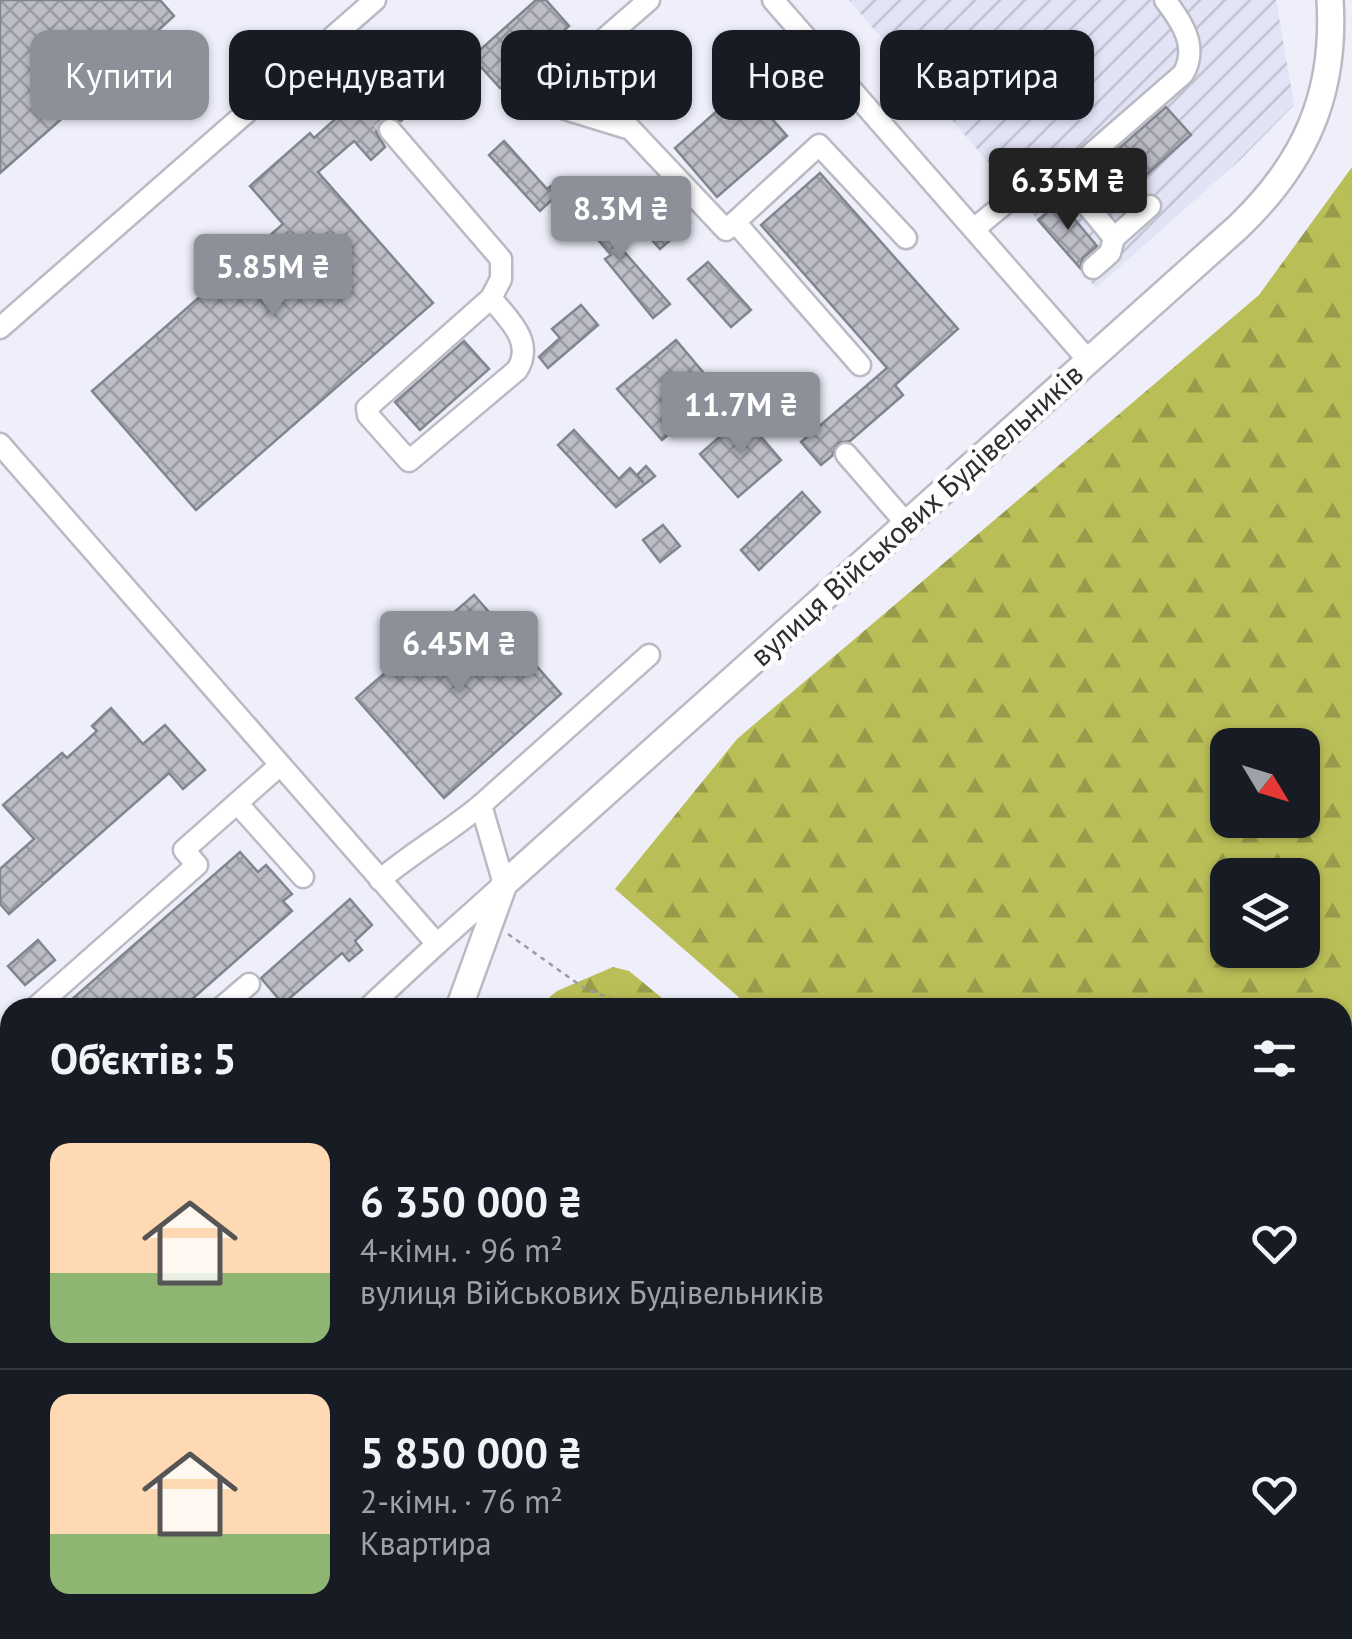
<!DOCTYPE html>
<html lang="uk">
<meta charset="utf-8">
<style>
body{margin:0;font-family:"PT Sans",sans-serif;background:#20242c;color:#f1f3f6;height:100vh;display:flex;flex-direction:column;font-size:38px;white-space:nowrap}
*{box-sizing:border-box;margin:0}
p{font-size:32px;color:#9ea1a6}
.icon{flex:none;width:55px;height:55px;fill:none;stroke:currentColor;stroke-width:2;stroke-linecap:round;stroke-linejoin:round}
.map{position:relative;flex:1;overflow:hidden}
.sheet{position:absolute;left:0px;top:998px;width:1352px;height:642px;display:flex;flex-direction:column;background:#171b24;border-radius:30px 30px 0 0;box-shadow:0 2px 8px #0004}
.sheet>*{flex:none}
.top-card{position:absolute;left:30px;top:30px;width:1292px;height:90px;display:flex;gap:20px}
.needle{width:65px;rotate:128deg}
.fabs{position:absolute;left:1210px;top:728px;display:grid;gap:20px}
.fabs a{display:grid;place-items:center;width:110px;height:110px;border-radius:20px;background:#171b24;box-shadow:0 2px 8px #0004;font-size:50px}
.price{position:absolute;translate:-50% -85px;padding:0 22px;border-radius:10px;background:#8c9099;color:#fff;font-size:32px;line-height:65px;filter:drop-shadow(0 2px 5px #0008)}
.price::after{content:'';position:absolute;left:50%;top:60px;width:30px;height:22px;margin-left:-15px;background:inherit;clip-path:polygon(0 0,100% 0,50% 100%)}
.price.on{background:#222;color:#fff}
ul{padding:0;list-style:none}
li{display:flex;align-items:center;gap:30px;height:250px;padding:0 50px}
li+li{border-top:2px solid #363941}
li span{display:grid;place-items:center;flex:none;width:280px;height:200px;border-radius:20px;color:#555}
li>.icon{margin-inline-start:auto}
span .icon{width:120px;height:120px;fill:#fffc;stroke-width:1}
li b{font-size:42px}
h2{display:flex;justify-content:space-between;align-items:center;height:120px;padding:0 50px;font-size:42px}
.chip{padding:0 35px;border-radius:20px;background:#171b24;box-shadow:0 2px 8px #0004;font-size:35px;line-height:90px}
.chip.on{background:#8c9099;color:#fff}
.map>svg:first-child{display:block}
</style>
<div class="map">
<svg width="1352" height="1639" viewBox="0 0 1352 1639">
<defs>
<pattern id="industrial-furrows" width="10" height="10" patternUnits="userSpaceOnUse" patternTransform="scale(2.5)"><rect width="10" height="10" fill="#e2e4f6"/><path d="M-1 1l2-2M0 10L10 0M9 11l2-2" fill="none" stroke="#c2c4d3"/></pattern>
<pattern id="forest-firs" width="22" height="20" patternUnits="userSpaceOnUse" patternTransform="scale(2.5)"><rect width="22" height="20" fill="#babe57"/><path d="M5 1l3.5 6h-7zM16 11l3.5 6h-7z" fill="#989b49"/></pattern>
<pattern id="building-cross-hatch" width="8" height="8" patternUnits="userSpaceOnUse" patternTransform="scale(2.5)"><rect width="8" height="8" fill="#bcbdc7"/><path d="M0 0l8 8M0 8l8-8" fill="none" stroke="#999aa2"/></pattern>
</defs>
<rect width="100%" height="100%" fill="#eeeffa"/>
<path fill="#e2e4f6" d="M535 1630H1250L1257 1639H523Z"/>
<path fill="url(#industrial-furrows)" d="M849 0H1276L1294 105 1241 159 1096 288Z"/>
<path fill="#cbce90" d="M710 1630H914L901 1639H707Z"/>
<g fill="url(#forest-firs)" fill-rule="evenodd">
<path d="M1352 167V1639H1262L1258 1630H1342V1008L750 1007 615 889 737 739 1259 295ZM1228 745H1302V820H1228ZM1228 875H1302V950H1228Z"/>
<path d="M613 967 629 971 673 1007H538L557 991Z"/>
<path d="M140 1630H419L409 1639H137Z"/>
</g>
<g fill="url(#building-cross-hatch)" stroke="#83858e" stroke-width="2.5">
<path d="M0 0H160L174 16 153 35 161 45 132 70 125 63 0 173Z"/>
<path d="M536 0H546L569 26 500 88 472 57Z"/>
<path d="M400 61 430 95 401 121 388 116 380 120 376 132 385 147 371 160 354 141 318 172 433 303 196 510 92 391 283 224 250 186 310 133 314 138 350 106 357 110 369 108 374 101 371 87Z"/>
<path d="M744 87 787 136 717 197 675 148Z"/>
<path d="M1166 107 1191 135 1133 187 1141 196 1123 212 1097 183 1115 167 1107 159Z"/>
<path d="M504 141 547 189 551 186 558 194 540 211 489 155Z"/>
<path d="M820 173 958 329 895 385 903 395 850 441 838 443 832 456 821 465 801 442 887 368 761 225Z"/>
<path d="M570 190 670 304 653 318 605 259 611 255 561 197Z"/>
<path d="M1060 202 1097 246 1083 258 1080 268 1038 220Z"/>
<path d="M672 204 690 223 660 249 643 230Z"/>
<path d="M708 262 751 310 731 327 688 279Z"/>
<path d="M581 305 598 325 548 368 539 357 560 338 552 329Z"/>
<path d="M676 340 719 391 662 440 617 389Z"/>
<path d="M464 341 489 369 420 430 395 402Z"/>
<path d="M743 416 781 460 738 497 700 454Z"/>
<path d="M574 430 619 479 630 468 643 482 637 475 646 466 655 476 616 507 558 445Z"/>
<path d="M802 492 820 512 759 570 741 550Z"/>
<path d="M663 525 680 546 660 562 643 540Z"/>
<path d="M474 595 561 694 444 798 356 698Z"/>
<path d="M111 708 143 744 165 725 205 770 183 789 169 773 9 914 0 904V869L34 839 3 805 62 753 67 758 97 731 92 726Z"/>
<path d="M240 852 258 872 266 865 292 894 283 901 292 911 182 1008H62Z"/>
<path d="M350 899 372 925 355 941 362 950 349 961 342 953 283 1004 261 978Z"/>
<path d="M38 940 55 960 25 985 8 966Z"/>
</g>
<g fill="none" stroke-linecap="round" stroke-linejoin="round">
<path stroke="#c7c8d2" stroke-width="20" stroke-dasharray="20 10" stroke-linecap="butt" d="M361 97 390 130"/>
<g stroke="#b9bac4" stroke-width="25">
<g id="minor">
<path d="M649 0 572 67 726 230 735 222 860 365"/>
<path d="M773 0 1088 360"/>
<path d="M320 49 361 97"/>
<path d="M529 98 627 128"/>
<path d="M390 130 501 259V279L491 298C508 319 535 342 517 370L409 461 368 415 367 408 491 298"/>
<path d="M1064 177 1114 238 1150 206"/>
<path d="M735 222 819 145 906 238"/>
<path d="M974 229 1031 182C1041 176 1050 186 1060 181L1183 74C1199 47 1182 22 1165 0"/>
<path d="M1093 268 1110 253 1114 238"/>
<path d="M0 328 375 0"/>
<path d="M0 444 437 944 504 884 481 805 649 655"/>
<path d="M846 454 905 522"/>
<path d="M237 803 303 877"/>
<path d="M380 880C413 852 449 832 481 805"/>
<path d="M35 1008 197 865 184 850 279 766"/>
<path d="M221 1008 249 984"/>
<path d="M368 1008 437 944"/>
<path d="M1224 1630 1230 1639"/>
<path d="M492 1639 504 1630"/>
<path d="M901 1639 914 1630"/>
</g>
</g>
<g stroke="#b9bac4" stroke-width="30">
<g id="major">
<path d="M459 1008 504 884 1238 227C1305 163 1336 94 1330 0"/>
<path d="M0 1604 10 1596"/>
</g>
</g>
<g stroke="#9a9ba3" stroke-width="2.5" stroke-dasharray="5 5" stroke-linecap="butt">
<path d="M508 934 584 988 635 1008"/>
<path d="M0 1569 10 1561"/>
<path d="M664 1630 669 1639"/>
<path d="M864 1630 865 1639"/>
<path d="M1305 1630 1312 1639"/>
<path d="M630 1639 632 1630"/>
<path d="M707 1639 710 1630"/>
</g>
<use href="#minor" stroke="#fff" stroke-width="20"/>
<use href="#major" stroke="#fff" stroke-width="25"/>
</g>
<g text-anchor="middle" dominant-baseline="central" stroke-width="9" stroke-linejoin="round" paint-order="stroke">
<g font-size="30" fill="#2d2d31" stroke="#fdfdfd">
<text transform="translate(916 514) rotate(-42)">вулиця Військових Будівельників</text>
</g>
</g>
</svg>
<div class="fabs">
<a><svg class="needle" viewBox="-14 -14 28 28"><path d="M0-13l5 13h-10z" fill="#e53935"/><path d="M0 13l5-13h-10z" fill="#9ea1a6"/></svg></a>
<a><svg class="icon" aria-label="layers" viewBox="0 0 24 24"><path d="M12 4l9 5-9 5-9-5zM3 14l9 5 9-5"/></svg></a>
</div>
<b class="price on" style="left:1068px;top:233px">6.35M ₴</b>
<b class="price" style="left:621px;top:261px">8.3M ₴</b>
<b class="price" style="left:273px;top:319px">5.85M ₴</b>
<b class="price" style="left:741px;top:457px">11.7M ₴</b>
<b class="price" style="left:459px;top:696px">6.45M ₴</b>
<div class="top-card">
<a class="chip on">Купити</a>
<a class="chip">Орендувати</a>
<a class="chip">Фільтри</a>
<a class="chip">Нове</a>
<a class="chip">Квартира</a>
</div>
<section class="sheet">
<h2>Об’єктів: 5<svg class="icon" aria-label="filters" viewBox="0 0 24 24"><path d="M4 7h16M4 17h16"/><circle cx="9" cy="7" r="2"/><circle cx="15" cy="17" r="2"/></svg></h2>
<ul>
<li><span style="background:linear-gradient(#ffd9b3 65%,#8fb573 0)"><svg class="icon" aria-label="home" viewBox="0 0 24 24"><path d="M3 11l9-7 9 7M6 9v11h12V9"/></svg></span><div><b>6 350 000 ₴</b><p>4-кімн. · 96 m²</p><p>вулиця Військових Будівельників</p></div><svg class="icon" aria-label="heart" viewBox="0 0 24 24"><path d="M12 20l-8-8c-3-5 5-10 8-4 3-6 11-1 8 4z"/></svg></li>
<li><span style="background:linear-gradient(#ffd9b3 70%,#8fb573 0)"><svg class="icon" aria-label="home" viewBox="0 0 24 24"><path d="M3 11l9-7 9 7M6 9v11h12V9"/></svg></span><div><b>5 850 000 ₴</b><p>2-кімн. · 76 m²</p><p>Квартира</p></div><svg class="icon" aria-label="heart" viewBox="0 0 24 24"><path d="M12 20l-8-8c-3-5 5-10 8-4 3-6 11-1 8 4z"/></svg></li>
</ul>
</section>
</div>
